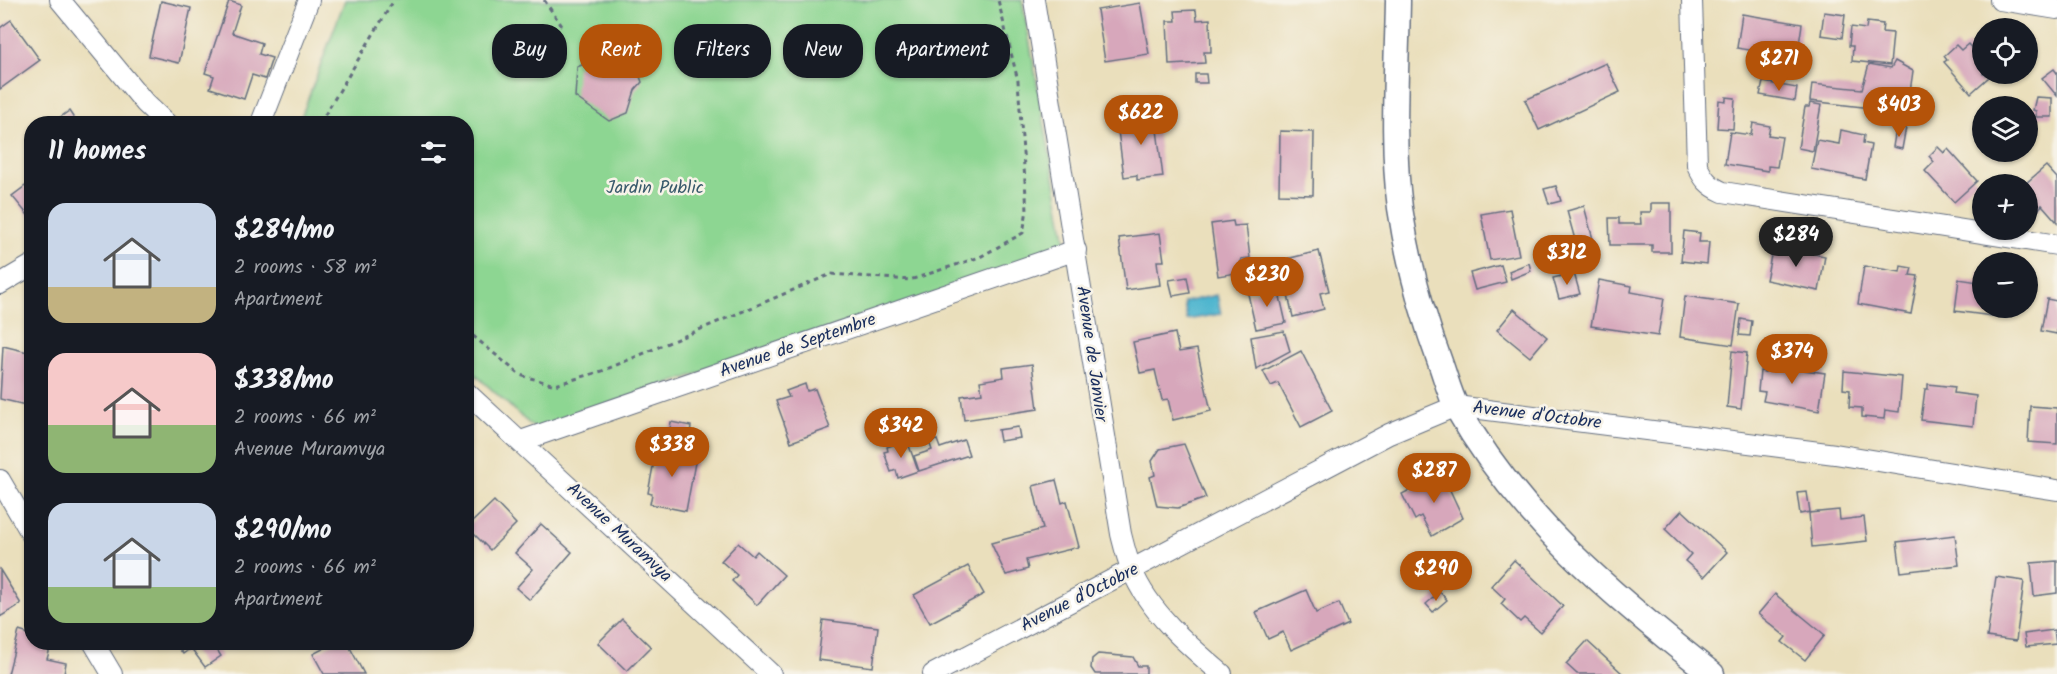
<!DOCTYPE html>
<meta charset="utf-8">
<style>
body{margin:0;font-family:Kalam,sans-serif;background:#242831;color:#f1f3f6;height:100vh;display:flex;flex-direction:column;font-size:22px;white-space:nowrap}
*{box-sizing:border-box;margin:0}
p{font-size:20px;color:#9ea1a6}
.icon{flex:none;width:33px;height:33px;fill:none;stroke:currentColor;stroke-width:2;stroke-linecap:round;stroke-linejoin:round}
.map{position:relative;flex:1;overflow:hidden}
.details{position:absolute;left:24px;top:116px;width:450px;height:534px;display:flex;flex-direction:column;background:#171b24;border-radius:24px;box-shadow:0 2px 4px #0004}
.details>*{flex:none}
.hud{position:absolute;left:492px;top:24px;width:570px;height:54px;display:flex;gap:12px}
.tools{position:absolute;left:1972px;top:18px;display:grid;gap:12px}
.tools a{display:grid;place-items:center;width:66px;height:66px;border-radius:50%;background:#171b24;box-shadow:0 2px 4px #0004;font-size:30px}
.price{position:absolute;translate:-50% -51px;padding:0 14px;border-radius:21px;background:#b45309;color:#fff;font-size:20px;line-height:39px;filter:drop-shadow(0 2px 3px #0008)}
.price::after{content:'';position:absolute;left:50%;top:36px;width:18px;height:14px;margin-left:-9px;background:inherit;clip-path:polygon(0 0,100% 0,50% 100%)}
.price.current{background:#222;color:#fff}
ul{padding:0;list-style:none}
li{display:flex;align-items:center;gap:18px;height:150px;padding:0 24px}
li span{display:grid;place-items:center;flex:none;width:168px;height:120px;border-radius:18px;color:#555}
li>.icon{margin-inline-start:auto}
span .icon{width:72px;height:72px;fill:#fffc;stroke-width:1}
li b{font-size:26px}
h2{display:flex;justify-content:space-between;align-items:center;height:72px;padding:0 24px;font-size:26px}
.tag{padding:0 21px;border-radius:24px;background:#171b24;box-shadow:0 2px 4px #0004;font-size:21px;line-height:54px}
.tag.current{background:#b45309;color:#fff}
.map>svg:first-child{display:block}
</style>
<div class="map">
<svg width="2057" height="674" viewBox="0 0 2057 674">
<rect width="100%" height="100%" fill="#f7f3e8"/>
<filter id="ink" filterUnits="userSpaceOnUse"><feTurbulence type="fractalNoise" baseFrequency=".0167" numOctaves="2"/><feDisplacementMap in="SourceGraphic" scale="12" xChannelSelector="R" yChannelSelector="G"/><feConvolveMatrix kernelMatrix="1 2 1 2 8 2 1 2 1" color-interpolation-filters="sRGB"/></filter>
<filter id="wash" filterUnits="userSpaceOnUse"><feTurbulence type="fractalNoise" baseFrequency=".008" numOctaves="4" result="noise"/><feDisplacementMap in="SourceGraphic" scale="24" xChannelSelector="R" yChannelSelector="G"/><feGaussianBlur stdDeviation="1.35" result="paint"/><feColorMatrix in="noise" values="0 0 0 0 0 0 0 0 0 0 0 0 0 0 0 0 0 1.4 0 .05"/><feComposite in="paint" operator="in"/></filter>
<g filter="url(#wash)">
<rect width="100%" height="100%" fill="#eadfbc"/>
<path fill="#8dd692" stroke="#548278" stroke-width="1.5" d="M345 0H1022L1067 249 535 429 467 367 466 123H299Z"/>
<path fill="#50b6cf" stroke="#367296" stroke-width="1.5" d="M1217 295 1221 314 1187 320 1184 302Z"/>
<g id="blocks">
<g fill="#d7a7bb">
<path d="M161 1 191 8 179 63 149 56Z"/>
<path d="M229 1 241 5 232 33 262 43 259 54 272 58 265 79 252 75 244 99 210 88 214 76 205 73Z"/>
<path d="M1140 3 1149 54 1105 61 1097 10Z"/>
<path d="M1196 10 1197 20 1210 19 1211 52H1204L1205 63 1169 65 1167 21H1176L1175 11Z"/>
<path d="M1824 12 1845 15 1842 38 1821 35Z"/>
<path d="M1742 14 1802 24 1797 58 1737 48Z"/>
<path d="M11 20 40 60 0 89V28Z"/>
<path d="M1867 22 1883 24 1882 32 1893 33 1890 65 1852 61 1853 46H1849L1851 27 1866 29Z"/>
<path d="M1968 44 1980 58 1977 61 1983 68V74L1990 76 1971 93 1944 62 1947 60 1944 56 1956 45 1961 50Z"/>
<path d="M591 47 597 58 604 54 627 70 638 71 642 82 635 90 628 113 609 121 575 97 577 67 584 64 580 52Z"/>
<path d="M1895 61 1913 71 1907 112 1810 101 1812 84 1862 89 1869 64 1891 68Z"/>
<path d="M1606 63 1620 92 1539 130 1525 100Z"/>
<path d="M2054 69 2057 73V96L2042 78Z"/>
<path d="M1195 74H1206L1207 83H1195Z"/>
<path d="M1763 82 1797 88 1795 101 1760 95Z"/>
<path d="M1726 97 1735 98 1733 129 1717 128 1719 100 1726 101Z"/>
<path d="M2036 97 2052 98V117H2036V111L2033 110Z"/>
<path d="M1810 103 1821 105 1813 151 1798 148 1805 107H1809Z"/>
<path d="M1154 106 1163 177 1137 180V175L1124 177 1117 123 1139 121 1137 108Z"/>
<path d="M69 111 77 123H52Z"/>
<path d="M1753 123 1770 126 1768 135 1782 137 1777 167 1768 166V171L1725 164 1730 132 1751 135Z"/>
<path d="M1901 127H1906L1902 149 1893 147 1896 129 1901 130Z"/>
<path d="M1841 130 1864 135 1863 143 1871 145 1865 179 1811 169 1817 140 1839 144Z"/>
<path d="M1280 131 1314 132 1313 195 1279 194Z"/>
<path d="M1938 147 1944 153 1948 149 1977 181 1954 202 1925 171 1934 162 1929 156Z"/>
<path d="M2046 166 2057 178V222L2042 205 2038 210 2028 199V184H2025Z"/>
<path d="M32 181V220L12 196Z"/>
<path d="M1556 186 1561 201 1549 204 1544 189Z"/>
<path d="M1651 203H1671V252H1652V245H1610L1609 218H1619V224H1641L1640 212H1651Z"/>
<path d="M1584 206 1594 243 1577 247 1567 211Z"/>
<path d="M1510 209 1519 255 1490 260 1481 214Z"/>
<path d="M1233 221 1234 226 1246 225 1250 258 1241 259 1243 272 1218 276 1211 224Z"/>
<path d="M1684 231 1700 233 1699 242H1709L1707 264 1681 261Z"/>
<path d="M1160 233 1164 261H1157L1160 285 1126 290 1119 238Z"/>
<path d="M1773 246 1825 256 1819 291 1766 280Z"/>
<path d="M1319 251 1329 291 1320 293 1324 309 1293 317 1283 273 1274 276 1271 266 1279 264 1278 261Z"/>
<path d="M1529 263 1531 271 1511 279 1509 271Z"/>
<path d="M1501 265 1506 282 1475 290 1470 273Z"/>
<path d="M1864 266 1900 272 1901 266 1912 268 1910 275 1918 276 1911 314 1858 304Z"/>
<path d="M1979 272H1983V308H2008L2007 318 1955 311 1959 279 1978 282Z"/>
<path d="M1574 273 1580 294 1559 299 1553 278Z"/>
<path d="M1187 277 1190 293 1173 296 1169 280Z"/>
<path d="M1599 280 1632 286 1631 292 1664 298 1658 336 1591 326Z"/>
<path d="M1278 288 1286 323 1256 329 1248 294Z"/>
<path d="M1685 296 1739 304 1733 345 1680 337Z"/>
<path d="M2047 299 2057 301V334L2041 331Z"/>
<path d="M1514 309 1547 337 1530 357 1497 330Z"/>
<path d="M1741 319 1752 321 1750 336 1739 335Z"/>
<path d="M1284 331 1290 351 1256 369 1251 337Z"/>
<path d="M1175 333 1179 352 1197 349 1211 411 1173 420 1168 399 1162 400 1155 370 1140 373 1133 342Z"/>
<path d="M3 346 32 353 30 406 0 399Z"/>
<path d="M1301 351 1332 411 1301 427 1278 383 1271 386 1263 371Z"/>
<path d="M1732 351 1747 353 1741 409 1727 407Z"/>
<path d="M1781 358 1806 361 1805 370 1825 373 1819 411 1763 401 1765 392 1758 391 1760 371 1765 372 1766 364 1780 366Z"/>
<path d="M1032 364 1038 409 964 420 961 396 982 393 980 381 1004 377 1003 368Z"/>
<path d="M1844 371 1902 377 1899 412 1885 410 1884 419 1862 417V408L1849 407 1850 390 1843 389Z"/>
<path d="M805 384 807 391 815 389 830 428 791 442 776 401 789 397 786 391Z"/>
<path d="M1928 384 1955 387 1954 393 1976 396 1973 426 1921 420 1925 389H1928Z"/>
<path d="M2030 406 2057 408V444L2028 442Z"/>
<path d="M671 422 691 426 688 446 663 442 664 435 669 436Z"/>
<path d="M1018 427 1020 438 1000 441 998 430Z"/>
<path d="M907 440 918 471 898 478 896 470 891 472 884 452 888 451 887 447Z"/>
<path d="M937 440 940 448 964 440 969 455 919 471 914 456 932 450 929 442Z"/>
<path d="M1184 444 1206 498 1178 508 1157 506 1150 477 1155 475 1152 461 1160 449Z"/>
<path d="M664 446 697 452 686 511 650 504 652 494 648 493 655 456 662 457Z"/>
<path d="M1442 473 1463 518 1432 536 1421 516 1415 520 1402 494Z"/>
<path d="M1056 480 1062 503 1067 501 1079 547 1026 560 1028 569 1006 575 991 543 1043 529 1033 486Z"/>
<path d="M1807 492 1810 512 1800 514 1797 493Z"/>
<path d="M494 501 516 524 490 550 467 527Z"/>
<path d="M1682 510 1727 552 1704 577 1685 561 1691 554 1665 529Z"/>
<path d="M1839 510 1840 520 1864 517 1867 541 1812 547 1809 513Z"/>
<path d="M541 524 572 552 530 600 516 588 533 569 515 553Z"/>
<path d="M1955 535 1959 565 1901 572 1897 542Z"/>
<path d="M738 543 753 556 757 551 784 575 757 605 732 581 737 575 721 561Z"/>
<path d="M1514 560 1563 606 1540 632 1524 618 1520 622 1501 604 1505 599 1491 586Z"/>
<path d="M2057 561V593L2034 596 2031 563Z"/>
<path d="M968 566 984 594 930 623 914 595Z"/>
<path d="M0 570 21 604 0 617Z"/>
<path d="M1996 577 2024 581 2016 641 1987 637Z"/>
<path d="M1306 590 1316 613 1339 603 1348 624 1291 650 1283 632 1268 639 1256 612Z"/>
<path d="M1440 592 1447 600 1433 612 1426 604Z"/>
<path d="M1775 594 1825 635 1805 660 1782 642 1786 637 1758 614Z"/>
<path d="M622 619 651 647 627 671 598 643Z"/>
<path d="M823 620 878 627 873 667 818 660Z"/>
<path d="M2054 630 2056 644 2026 647 2024 634Z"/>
<path d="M19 631 32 635V642H52L47 659 66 663 64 674H8Z"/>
<path d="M1587 641 1623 674H1577L1566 664Z"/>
<path d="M174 642H212L221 656 205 667 191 648 183 654Z"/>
<path d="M336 642H347L364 674H324L313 654Z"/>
<path d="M1098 654 1133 657 1138 666H1146V674H1095L1091 668 1092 659Z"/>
</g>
</g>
</g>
<g filter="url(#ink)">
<use href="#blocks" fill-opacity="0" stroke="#636d7f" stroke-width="1.5"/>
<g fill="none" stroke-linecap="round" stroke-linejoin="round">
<g stroke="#636d7f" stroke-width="22">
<g id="minor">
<path d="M60 0 145 103 166 123"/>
<path d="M1034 0 1121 534C1124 546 1127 559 1132 570 1148 611 1189 646 1222 674"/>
<path d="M1692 0 1697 165C1703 179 1709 186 1723 192L2057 245"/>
<path d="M2000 0 2057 9"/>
<path d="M261 123 309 0"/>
<path d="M0 284 32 265"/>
<path d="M466 392 771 674"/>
<path d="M521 441 1076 250"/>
<path d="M0 480 32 535"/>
<path d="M93 642 112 674"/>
<path d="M933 674 1389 434 1456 406 1835 454 2057 490"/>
</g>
</g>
<g stroke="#636d7f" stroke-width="27">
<path id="tertiary" d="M1398 0C1397 69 1391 140 1400 208 1408 262 1422 314 1441 365 1446 379 1450 395 1457 408 1519 518 1614 597 1712 674"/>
</g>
<g stroke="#636d7f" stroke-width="3" stroke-dasharray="4.5 4.5" stroke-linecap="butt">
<path d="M544 0 562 26"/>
<path d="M320 123 394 0"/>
<path d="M466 330 520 375 555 385 602 371 831 274 910 280 980 257 1023 233 1027 210 1018 81 998 0"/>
</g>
<use href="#minor" stroke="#fff" stroke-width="20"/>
<use href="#tertiary" stroke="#fff" stroke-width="24"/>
</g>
</g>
<g text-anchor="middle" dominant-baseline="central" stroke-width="5" stroke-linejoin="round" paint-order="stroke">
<g font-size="18" fill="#38596b" stroke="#f7f3e8">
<text x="655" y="188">Jardin Public</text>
</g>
<g font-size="18" fill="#1b2f5e" stroke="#f7f3e8">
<text transform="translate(798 346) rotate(-19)">Avenue de Septembre</text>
<text transform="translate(1091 354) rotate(82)">Avenue de Janvier</text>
<text transform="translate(1537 416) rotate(7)">Avenue d'Octobre</text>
<text transform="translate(619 533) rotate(43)">Avenue Muramvya</text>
<text transform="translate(1080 598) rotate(-27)">Avenue d'Octobre</text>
</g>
</g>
</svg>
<div class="tools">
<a><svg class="icon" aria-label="locate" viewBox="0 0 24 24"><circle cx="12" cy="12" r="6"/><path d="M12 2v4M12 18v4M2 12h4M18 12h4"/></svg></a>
<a><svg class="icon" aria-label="layers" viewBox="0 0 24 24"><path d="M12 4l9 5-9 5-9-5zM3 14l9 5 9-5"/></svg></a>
<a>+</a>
<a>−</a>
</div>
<b class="price" style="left:1779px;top:92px">$271</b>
<b class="price" style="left:1899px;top:138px">$403</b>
<b class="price" style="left:1141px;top:146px">$622</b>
<b class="price current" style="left:1796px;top:268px">$284</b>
<b class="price" style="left:1567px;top:286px">$312</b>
<b class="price" style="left:1267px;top:308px">$230</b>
<b class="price" style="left:1792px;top:385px">$374</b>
<b class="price" style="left:901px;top:459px">$342</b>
<b class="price" style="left:672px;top:478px">$338</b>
<b class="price" style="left:1434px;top:504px">$287</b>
<b class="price" style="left:1436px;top:602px">$290</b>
<div class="hud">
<a class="tag">Buy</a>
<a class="tag current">Rent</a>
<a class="tag">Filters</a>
<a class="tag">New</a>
<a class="tag">Apartment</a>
</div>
<section class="details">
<h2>11 homes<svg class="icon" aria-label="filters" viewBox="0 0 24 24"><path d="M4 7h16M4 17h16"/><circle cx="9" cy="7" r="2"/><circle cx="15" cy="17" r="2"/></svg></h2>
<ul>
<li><span style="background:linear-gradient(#c9d6e8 70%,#c2b280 0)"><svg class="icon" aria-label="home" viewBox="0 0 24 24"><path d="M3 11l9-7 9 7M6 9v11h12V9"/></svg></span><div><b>$284/mo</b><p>2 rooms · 58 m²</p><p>Apartment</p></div></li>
<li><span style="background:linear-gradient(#f6c9c9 60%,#8fb573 0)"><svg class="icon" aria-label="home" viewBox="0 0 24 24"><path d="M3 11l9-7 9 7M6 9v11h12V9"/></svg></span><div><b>$338/mo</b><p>2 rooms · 66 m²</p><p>Avenue Muramvya</p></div></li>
<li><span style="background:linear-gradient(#c9d6e8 70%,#8fb573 0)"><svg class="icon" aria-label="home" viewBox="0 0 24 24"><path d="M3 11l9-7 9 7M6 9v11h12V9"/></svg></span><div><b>$290/mo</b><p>2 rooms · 66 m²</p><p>Apartment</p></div></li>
</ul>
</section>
</div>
